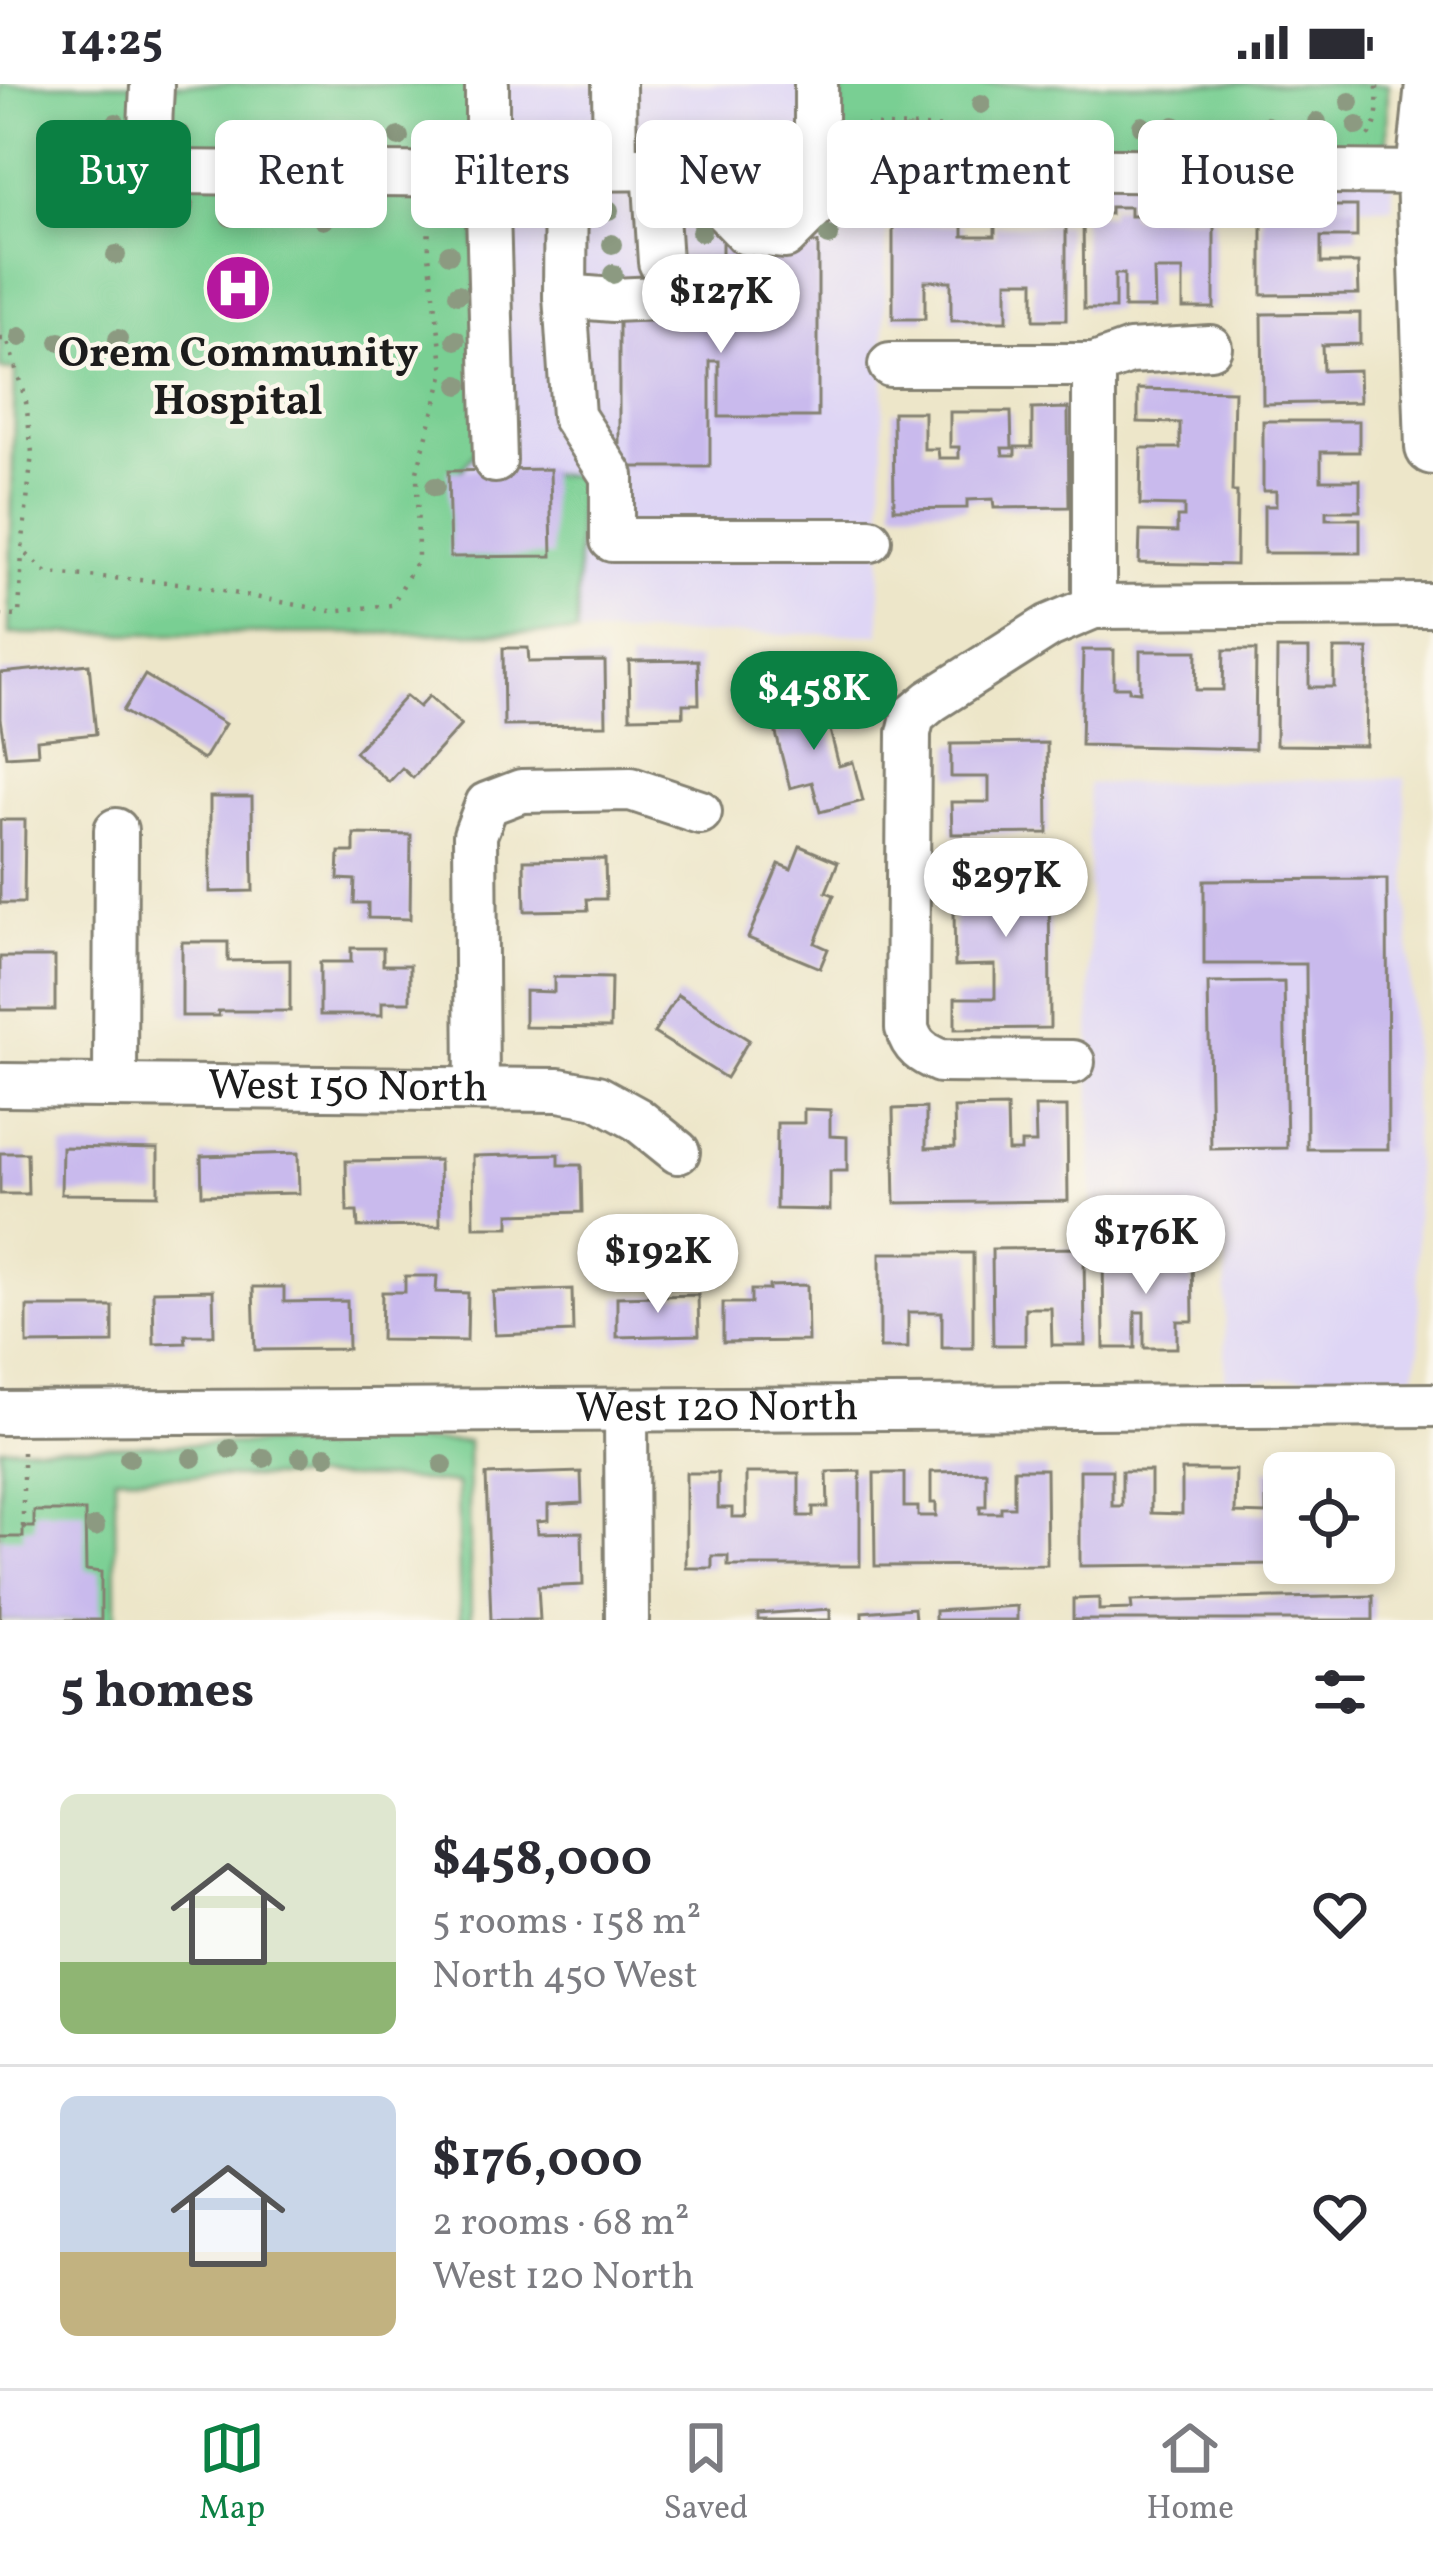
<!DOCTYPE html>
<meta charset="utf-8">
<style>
body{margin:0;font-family:Vollkorn,serif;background:#f7f7f7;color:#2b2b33;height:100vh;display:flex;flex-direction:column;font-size:45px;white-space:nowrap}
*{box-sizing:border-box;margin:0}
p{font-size:39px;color:#7c7c81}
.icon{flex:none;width:66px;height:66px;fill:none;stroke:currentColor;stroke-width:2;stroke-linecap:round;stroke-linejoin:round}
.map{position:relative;height:1536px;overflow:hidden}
.details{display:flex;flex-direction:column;background:#fff;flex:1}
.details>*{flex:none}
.hud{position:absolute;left:36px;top:36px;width:1362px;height:108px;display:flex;gap:24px}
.controls{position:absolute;left:1263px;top:1368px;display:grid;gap:24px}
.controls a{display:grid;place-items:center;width:132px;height:132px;border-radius:18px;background:#fff;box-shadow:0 6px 18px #0003;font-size:60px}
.price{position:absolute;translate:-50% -102px;padding:0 27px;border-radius:42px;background:#fff;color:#222;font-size:39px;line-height:78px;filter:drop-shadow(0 3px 6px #0008)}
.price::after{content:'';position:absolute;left:50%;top:72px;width:36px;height:27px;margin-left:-18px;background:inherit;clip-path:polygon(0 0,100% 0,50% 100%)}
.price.current{background:#0b8043;color:#fff}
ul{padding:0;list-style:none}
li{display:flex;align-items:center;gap:36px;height:300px;padding:0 60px}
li+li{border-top:3px solid #e1e1e2}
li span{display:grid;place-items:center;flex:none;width:336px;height:240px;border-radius:18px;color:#555}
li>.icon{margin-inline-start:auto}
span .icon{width:144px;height:144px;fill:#fffc;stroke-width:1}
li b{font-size:51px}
h2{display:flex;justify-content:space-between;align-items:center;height:144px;padding:0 60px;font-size:51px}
.tag{padding:0 42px;border-radius:18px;background:#fff;box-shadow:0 6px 18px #0003;font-size:42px;line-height:108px}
.tag.current{background:#0b8043;color:#fff}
.status{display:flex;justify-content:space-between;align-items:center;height:84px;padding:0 60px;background:#fff;direction:ltr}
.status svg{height:33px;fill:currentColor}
.tabs{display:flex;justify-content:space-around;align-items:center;height:168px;border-top:3px solid #e1e1e2;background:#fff;font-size:33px;color:#7c7c81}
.tabs a{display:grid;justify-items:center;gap:6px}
.tabs .current{color:#0b8043}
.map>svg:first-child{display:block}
</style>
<div class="status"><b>14:25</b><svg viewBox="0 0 49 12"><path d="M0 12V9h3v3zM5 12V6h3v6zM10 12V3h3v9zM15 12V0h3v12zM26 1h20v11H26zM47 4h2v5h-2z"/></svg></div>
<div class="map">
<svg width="1433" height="1536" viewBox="0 0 1433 1536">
<rect width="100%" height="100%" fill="#fbf7ec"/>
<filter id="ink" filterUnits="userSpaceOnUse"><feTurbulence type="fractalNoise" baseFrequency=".00833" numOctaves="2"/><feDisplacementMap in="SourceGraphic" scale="24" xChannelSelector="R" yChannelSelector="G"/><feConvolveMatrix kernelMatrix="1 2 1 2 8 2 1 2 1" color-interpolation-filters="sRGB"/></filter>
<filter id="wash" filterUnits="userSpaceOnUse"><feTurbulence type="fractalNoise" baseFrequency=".004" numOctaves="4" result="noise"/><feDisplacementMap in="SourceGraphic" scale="48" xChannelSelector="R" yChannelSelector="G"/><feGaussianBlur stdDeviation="2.7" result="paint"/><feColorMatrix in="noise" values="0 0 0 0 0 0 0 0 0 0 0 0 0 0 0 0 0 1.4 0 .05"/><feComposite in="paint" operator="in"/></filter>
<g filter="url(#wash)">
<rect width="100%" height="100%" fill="#ede6c9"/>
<g fill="#ded5f5">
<path d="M0 0H1379L1380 53 1395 60 1392 123 887 114 880 550H9L15 286 0 285Z"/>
<path d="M1405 694 1420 1267 1413 1290 1225 1296 1226 1160H1151L1092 1147 1088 700Z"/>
</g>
<g fill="#79cf93" stroke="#4a7658" stroke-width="3">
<path d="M0 0H475L477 365 458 391H579L577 549 9 550 15 286 0 285Z"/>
<path d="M841 0H1388L1387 58 1364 68 854 66 841 51Z"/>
<path d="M468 1357 471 1536H460L457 1400 390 1394 115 1392 116 1536H0V1363Z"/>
</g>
<g id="blocks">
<g fill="#c9baed">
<path d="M1262 122H1357V153H1321V179H1358L1359 210 1262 211Z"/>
<path d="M1110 123H1130V132H1214V224H1183V186H1154L1155 224H1124V190H1115V225H1084L1083 130H1110Z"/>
<path d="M893 141H963V152H995V141H1066V236H1034V197H1007V237H951V197H925V235H893Z"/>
<path d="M722 159H818V333H719V277H710V383H619V223H711V233L722 232Z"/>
<path d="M1360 229V260L1322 261 1323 287 1359 286 1360 318 1263 320 1262 230Z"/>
<path d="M1138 305 1234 307 1232 408H1237L1236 481 1139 479 1140 447 1177 448V433H1184V422L1140 421 1141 364H1180V339L1138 338Z"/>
<path d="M1068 324 1069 423 994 424 993 415 967 416V424L894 425 893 328H924V365H938L939 374H959V363H950V328H1011L1012 364H1002L1003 371H1015V363H1032V325Z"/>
<path d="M1263 337H1359V368H1321V396H1360V427H1326V435H1360V469H1264V422H1276V407H1263Z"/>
<path d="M550 385 552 472 450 473 448 387Z"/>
<path d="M503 564H528L529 578 605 577 606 641 504 642Z"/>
<path d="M1277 565H1309V603H1334V565H1368L1366 662 1276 661Z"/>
<path d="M1083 566H1114V603H1129V607L1140 608V567H1197L1196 606H1223L1224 566H1256L1255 665 1081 661Z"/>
<path d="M698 576 699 620H683V632L630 633 629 577Z"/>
<path d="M89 580 96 650 37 656 38 670 6 672 0 635V589Z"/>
<path d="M145 591 225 640 203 676 123 627Z"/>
<path d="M821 610 839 682 853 678 863 717 820 728 812 698 790 704 769 622Z"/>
<path d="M406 612 419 623 429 612 461 641 413 694 402 684 389 698 355 668Z"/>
<path d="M1047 659 1048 749 952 750 951 718H989V693H951V660Z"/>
<path d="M210 713H252L253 807 210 808Z"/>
<path d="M0 736H25L24 819H0Z"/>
<path d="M354 750 411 751 410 835 368 834V819H354L355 796 338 795 339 768H354Z"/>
<path d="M800 762 838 778 826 808 834 811 815 859 828 865 820 884 748 854 779 780 791 785Z"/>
<path d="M1049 769 1050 944 955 945V914H995V881L955 882 954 828H994V818H990V803H952V770Z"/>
<path d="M605 775 606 815H587L588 826 525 827 524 776Z"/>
<path d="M1387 795 1388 1065H1307L1306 880H1204V796Z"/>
<path d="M182 858H228V877L290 876V927H218L219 932H182Z"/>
<path d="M351 864H383V881H410V918H382V931H320V878H351Z"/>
<rect x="0" y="873" width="55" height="53"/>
<path d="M554 893 611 894 610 944 525 943V907L554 908Z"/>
<path d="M1284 898 1287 1064 1211 1065 1208 899Z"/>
<path d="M678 911 749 956 726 994 654 949Z"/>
<path d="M1007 1023 1008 1067H1021V1059H1036L1035 1023H1067L1068 1117 895 1119 893 1025 926 1024V1064L955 1063 954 1024Z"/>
<path d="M804 1025 830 1026V1052L847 1053V1087H830V1126L776 1125 777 1039H804Z"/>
<path d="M62 1063 158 1065V1111L61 1110Z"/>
<path d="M0 1069H27L28 1110H0Z"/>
<path d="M298 1069 299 1109 202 1111 201 1072Z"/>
<path d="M559 1070V1081H581L582 1128 509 1130V1143H474L473 1072Z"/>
<path d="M439 1076 440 1142 358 1143 357 1128H347L346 1077Z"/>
<path d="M1084 1164 1085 1261H1052L1051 1224H1025V1261H993L992 1165Z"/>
<path d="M1103 1168H1192L1193 1237H1177V1264H1144V1228H1135V1264H1104Z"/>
<path d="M880 1169H973V1264H942V1228H908V1264H880Z"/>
<path d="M405 1192H437L436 1208 468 1209 467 1257 381 1256 382 1208H405Z"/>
<path d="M807 1201 808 1257 723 1258V1219H751V1206H769V1202Z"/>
<path d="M253 1203H284V1218L347 1217 348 1265 255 1266Z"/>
<path d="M572 1205 573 1248 495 1251 493 1208Z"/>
<path d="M213 1206 214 1251H185L186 1259 154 1260 153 1207Z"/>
<path d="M698 1211 699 1251 617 1253V1213Z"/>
<path d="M27 1223H113V1259L27 1260Z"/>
<path d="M1014 1385H1046L1047 1481 875 1482 874 1389H904V1423H918V1432H936V1419H931V1388L986 1387V1422H980V1429H1001V1423H1014Z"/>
<path d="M1374 1385H1380L1379 1479H1374Z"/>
<path d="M1080 1386H1112V1422H1122V1387H1151V1429L1182 1430V1386H1236L1235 1429 1266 1430V1386H1284V1465L1276 1464V1480L1080 1482Z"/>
<path d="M860 1387V1482H728V1472H712V1484H686V1389H718V1424H732V1433H746V1389H799V1432H813V1423H828L827 1388Z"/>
<path d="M581 1388 582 1419 548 1421V1436L537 1437 538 1449 582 1448 583 1501 538 1503 540 1536H491L486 1391Z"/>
<path d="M34 1427H85L86 1486 101 1488V1536H0V1453H23V1443H34Z"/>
<path d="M1373 1512V1536H1073V1515L1099 1514V1526L1132 1525 1131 1517Z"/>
<path d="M1017 1522V1536H935V1527Z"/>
<path d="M914 1524 915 1536H862V1528Z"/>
<path d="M830 1525V1536H758V1530Z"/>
</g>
</g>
</g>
<g filter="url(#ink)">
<use href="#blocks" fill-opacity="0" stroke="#848172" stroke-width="3"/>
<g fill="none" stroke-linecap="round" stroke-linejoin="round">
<g stroke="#848172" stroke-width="48">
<g id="minor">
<path d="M152 0C152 30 142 71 170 88L487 91 566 85 816 83 1424 89"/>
<path d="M487 0V91L495 377"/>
<path d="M614 0 615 84"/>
<path d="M714 84 721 123 746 149 785 153 816 122V0"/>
<path d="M566 85 565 212 573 332 612 392V456H870"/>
<path d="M565 212 613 216 657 214 674 203 660 178 654 84"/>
<path d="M890 281H1094L1130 268 1210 263"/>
<path d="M1094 281V523"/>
<path d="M1073 978 940 977C923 970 912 963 907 944L909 649 913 632 931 617 1049 542 1094 523 1433 521"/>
<path id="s1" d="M0 1001 559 1006 597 1013 637 1035 678 1068"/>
<path d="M115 1001 116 746"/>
<path d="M477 1004 475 751 487 720 521 707 631 705 700 728"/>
<path d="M626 1325 627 1536"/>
<path id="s2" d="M0 1329 1433 1321"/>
</g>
</g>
<g stroke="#848172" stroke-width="60">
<path id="major" d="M1433 0 1424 89 1433 363"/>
</g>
<g stroke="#848172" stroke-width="4.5" stroke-dasharray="3 9" stroke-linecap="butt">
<path d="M853 41 1058 47"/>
<path d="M1369 52C1380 38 1377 18 1377 0"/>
<path d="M0 255H7L26 318 32 369 22 466 47 489 179 499 330 527 392 521 418 475 417 388 444 288 429 171 428 128"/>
<path d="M0 531 19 532 22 467"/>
<path d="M23 1443V1366"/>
</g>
<use href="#minor" stroke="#fff" stroke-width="42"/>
<use href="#major" stroke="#fff" stroke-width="54"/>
</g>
<g fill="#8c9a81">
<circle cx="1350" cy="18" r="10"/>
<circle cx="981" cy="20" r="10"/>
<circle cx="1317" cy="38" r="10"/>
<circle cx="116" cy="39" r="10"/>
<circle cx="535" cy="41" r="10"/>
<circle cx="1142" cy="42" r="10"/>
<circle cx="1174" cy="42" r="10"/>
<circle cx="1267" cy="42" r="10"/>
<circle cx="1357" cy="42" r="10"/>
<circle cx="1224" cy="43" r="10"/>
<circle cx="563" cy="48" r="10"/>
<circle cx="181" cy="51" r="10"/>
<circle cx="963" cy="51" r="10"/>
<circle cx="909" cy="52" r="10"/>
<circle cx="399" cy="53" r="10"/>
<circle cx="357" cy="54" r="10"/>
<circle cx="1007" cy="54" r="10"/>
<circle cx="236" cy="55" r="10"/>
<circle cx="273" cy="55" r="10"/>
<circle cx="456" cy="57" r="10"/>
<circle cx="106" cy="76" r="10"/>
<circle cx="106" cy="123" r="10"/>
<circle cx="185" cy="123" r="10"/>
<circle cx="279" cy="126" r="10"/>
<circle cx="363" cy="126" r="10"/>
<circle cx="609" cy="126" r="10"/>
<circle cx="450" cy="128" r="10"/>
<circle cx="521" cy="128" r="10"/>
<circle cx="230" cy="133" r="10"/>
<circle cx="323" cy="136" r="10"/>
<circle cx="701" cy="148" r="10"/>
<circle cx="829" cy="152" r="10"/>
<circle cx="612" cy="160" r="10"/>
<circle cx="449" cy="170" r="10"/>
<circle cx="116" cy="171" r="10"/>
<circle cx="613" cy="190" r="10"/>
<circle cx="458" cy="210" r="10"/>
<circle cx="20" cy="253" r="10"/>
<circle cx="118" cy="255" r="10"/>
<circle cx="456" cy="256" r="10"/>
<circle cx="60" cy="258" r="10"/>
<circle cx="459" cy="301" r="10"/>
<circle cx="435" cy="403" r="10"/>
<circle cx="230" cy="1365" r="10"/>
<circle cx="326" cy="1372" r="10"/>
<circle cx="301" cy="1373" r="10"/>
<circle cx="129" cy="1374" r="10"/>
<circle cx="192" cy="1374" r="10"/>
<circle cx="264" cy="1374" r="10"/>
<circle cx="443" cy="1381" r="10"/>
<circle cx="95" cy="1443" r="10"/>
</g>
</g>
<defs>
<g id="hospital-disc" transform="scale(3.45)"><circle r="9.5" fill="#b5179e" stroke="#fbf7ec"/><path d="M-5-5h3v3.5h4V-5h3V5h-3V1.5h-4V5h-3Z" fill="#fff"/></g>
</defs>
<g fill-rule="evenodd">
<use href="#hospital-disc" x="238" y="204"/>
</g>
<g text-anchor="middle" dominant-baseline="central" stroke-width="9" stroke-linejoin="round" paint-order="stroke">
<g font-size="42" font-weight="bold" fill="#1c1c1c" stroke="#fbf7ec">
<text x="238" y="271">Orem Community<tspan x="238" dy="48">Hospital</tspan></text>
</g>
<g font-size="42" fill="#1c1c1c" stroke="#fbf7ec">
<text stroke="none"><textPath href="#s1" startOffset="348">West 150 North</textPath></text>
<text stroke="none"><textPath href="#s2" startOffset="717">West 120 North</textPath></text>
</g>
</g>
</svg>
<div class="controls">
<a><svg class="icon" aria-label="locate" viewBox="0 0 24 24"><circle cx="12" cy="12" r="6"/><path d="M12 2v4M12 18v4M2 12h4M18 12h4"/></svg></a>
</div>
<b class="price" style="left:721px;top:272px">$127K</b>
<b class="price current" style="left:814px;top:669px">$458K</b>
<b class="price" style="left:1006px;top:856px">$297K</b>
<b class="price" style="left:1146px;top:1213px">$176K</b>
<b class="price" style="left:658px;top:1232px">$192K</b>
<div class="hud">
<a class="tag current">Buy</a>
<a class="tag">Rent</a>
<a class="tag">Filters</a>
<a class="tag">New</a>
<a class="tag">Apartment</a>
<a class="tag">House</a>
</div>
</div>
<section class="details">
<h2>5 homes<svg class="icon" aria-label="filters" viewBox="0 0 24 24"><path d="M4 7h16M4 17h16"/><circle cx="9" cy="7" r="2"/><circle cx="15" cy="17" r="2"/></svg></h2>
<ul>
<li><span style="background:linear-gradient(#dfe7d0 70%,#8fb573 0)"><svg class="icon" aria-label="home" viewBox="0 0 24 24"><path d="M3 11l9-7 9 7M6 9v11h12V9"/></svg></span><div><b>$458,000</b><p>5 rooms · 158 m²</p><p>North 450 West</p></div><svg class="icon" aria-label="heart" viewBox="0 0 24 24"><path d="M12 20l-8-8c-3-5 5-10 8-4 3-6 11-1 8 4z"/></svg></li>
<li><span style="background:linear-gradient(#c9d6e8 65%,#c2b280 0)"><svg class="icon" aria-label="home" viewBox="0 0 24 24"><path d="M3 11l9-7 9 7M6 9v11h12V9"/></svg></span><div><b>$176,000</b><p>2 rooms · 68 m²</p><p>West 120 North</p></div><svg class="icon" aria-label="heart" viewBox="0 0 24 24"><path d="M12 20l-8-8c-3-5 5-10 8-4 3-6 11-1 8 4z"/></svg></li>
</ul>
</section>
<nav class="tabs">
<a class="current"><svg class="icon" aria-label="map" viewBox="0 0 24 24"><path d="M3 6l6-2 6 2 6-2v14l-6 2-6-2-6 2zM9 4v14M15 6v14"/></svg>Map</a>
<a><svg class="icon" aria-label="saved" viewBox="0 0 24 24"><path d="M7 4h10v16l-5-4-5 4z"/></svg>Saved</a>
<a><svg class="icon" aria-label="home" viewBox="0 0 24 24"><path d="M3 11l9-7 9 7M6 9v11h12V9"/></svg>Home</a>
</nav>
